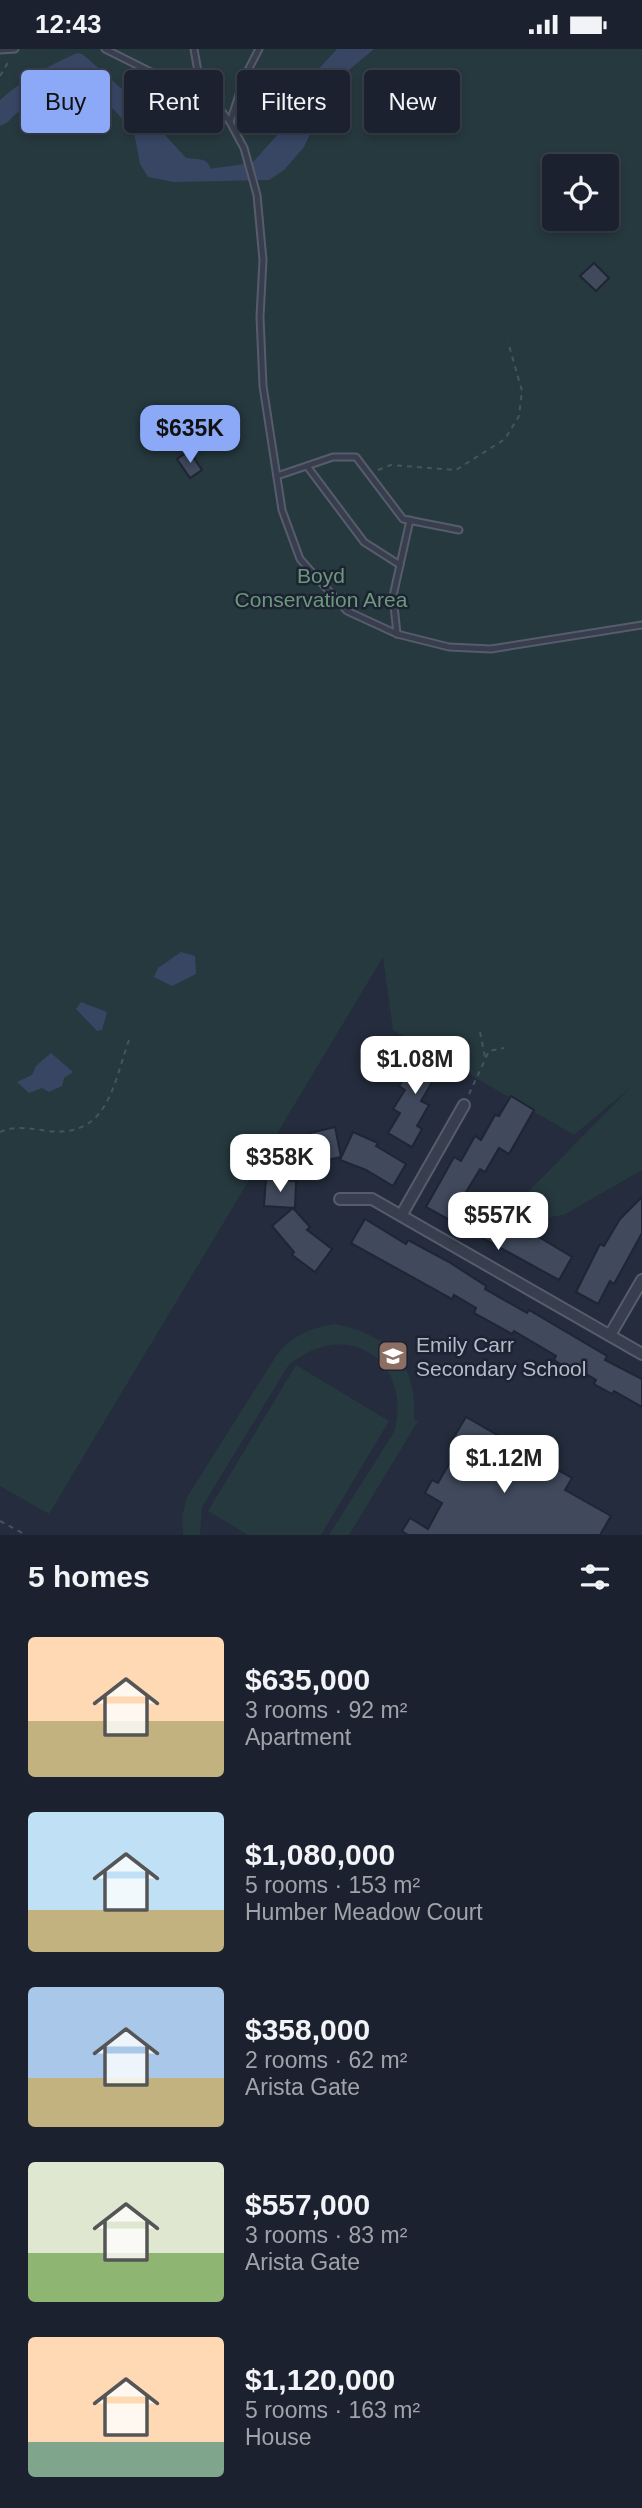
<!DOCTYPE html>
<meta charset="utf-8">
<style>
body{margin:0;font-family:Helvetica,sans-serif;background:#282e3a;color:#f1f3f6;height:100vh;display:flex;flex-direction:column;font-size:26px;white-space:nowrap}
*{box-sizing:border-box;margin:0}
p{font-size:23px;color:#a0a3aa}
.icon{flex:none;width:38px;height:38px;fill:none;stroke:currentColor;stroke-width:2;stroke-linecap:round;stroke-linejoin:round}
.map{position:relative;height:1486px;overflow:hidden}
.panel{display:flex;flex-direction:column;background:#1b212e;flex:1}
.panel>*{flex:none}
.guide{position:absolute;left:21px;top:21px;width:600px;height:63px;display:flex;gap:14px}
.fabs{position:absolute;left:542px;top:105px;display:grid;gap:14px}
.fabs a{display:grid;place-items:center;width:77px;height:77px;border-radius:7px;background:#1b212e;box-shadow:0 4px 10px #0003,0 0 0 2px #393e4a;font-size:35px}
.price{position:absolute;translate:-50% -60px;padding:0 16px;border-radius:14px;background:#fff;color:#222;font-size:23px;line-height:46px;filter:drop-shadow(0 2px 4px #0008)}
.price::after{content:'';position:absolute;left:50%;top:42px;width:21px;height:16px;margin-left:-10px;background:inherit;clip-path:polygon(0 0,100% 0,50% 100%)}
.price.on{background:#8ba9f6;color:#111}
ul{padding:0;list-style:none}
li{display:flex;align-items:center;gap:21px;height:175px;padding:0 28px}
li span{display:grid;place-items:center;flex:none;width:196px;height:140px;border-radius:7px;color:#555}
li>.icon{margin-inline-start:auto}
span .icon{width:84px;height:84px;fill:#fffc;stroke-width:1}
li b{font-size:30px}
h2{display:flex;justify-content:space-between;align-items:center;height:84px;padding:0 28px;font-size:30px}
.tag{padding:0 24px;border-radius:7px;background:#1b212e;box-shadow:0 4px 10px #0003,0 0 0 2px #393e4a;font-size:24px;line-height:63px}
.tag.on{background:#8ba9f6;color:#111}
.status{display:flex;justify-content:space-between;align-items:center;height:49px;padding:0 35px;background:#1b212e;direction:ltr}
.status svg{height:19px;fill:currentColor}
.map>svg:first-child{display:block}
</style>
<div class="status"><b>12:43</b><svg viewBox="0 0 49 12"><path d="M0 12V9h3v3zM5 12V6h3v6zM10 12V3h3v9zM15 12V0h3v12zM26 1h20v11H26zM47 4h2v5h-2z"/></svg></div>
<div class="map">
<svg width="642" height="1486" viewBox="0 0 642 1486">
<rect width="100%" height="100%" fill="#242c3d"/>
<g fill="#26393e" fill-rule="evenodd">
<path d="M0 0H642V1121L564 1166 538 1170 525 1154V1146L630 1039 574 1086 393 981 383 908 49 1465 0 1437ZM555 117H607V170H555Z"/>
<path d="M336 1275C390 1287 417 1312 414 1370L418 1372 349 1486H329L394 1383C414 1310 344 1267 288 1317L202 1458 200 1486H183L182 1467 187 1448 276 1307C291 1287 311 1278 336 1275Z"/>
<path d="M296 1316 389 1372 321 1486H248L208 1462Z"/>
</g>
<g fill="#384664">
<path d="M337 0H374L349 21 323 56 304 98 284 121 269 131 174 133 148 128 140 115 132 73 122 54 145 64 154 74 162 100 174 112 208 120 252 114 291 71 302 38Z"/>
<path d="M181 903 195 907 196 925 172 937 154 928 158 919Z"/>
<path d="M81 953 107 963 102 981 97 982 76 960Z"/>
<path d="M51 1004 73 1023 64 1029 62 1037 49 1043 42 1039 29 1044 17 1033 32 1026 36 1017Z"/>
</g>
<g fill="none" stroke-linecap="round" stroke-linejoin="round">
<path stroke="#384664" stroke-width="21" d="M0 66C20 44 51 27 78 15L122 54 181 119 200 121"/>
</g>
<g fill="#404a5c" stroke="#1f2534" stroke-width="2">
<path d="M594 214 609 229 596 242 580 227Z"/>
<path d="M189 402 202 421 190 429 177 410Z"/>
<path d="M420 998 445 1011 421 1052 429 1056 417 1077 422 1080 412 1098 388 1084 400 1064 393 1060 405 1041 399 1037Z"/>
<path d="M511 1047 534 1061 509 1105 499 1099 485 1123 480 1120 463 1148 502 1171 504 1167 572 1208 559 1231 426 1158 454 1108 461 1112 475 1087 481 1091 495 1066 499 1067Z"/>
<path d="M335 1078 341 1108 308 1115 296 1132 275 1115 292 1093 316 1112 310 1084Z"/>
<path d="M353 1083 378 1094 376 1097 406 1115 393 1137 366 1121 340 1111Z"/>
<path d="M266 1130 296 1132 295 1159 264 1157Z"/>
<path d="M642 1148V1184L614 1235 610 1232 598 1255 576 1243 600 1195 604 1197 620 1170Z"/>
<path d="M293 1159 310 1178 307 1181 332 1200 315 1223 292 1206 294 1203 272 1177Z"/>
<path d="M365 1170 406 1195 408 1191 449 1213 486 1237 485 1240 527 1264 529 1261 607 1307 605 1311 642 1330V1358L614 1342 612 1345 594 1335 596 1331 574 1318 572 1322 554 1311 556 1307 514 1282 512 1285 474 1264 476 1259 454 1246 452 1250 351 1194Z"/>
<path d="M466 1368 499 1387 492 1400 513 1412 518 1403 543 1417 545 1414 572 1429 565 1441 611 1467 600 1486H408L402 1482 410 1469 428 1480 442 1454 425 1444 432 1431 438 1434 456 1403 450 1399 451 1393Z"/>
</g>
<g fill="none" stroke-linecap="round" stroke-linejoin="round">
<g stroke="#565c6b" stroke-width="9">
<g id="lane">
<path d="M105 0 151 23 200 34"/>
<path d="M194 0 200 34 230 73 244 99 257 146 263 211 260 268 263 337 282 461 300 510 347 562 397 585 449 598 491 600 642 576"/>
<path d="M0 1 15 0"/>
<path d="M230 73 246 25 259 0"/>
<path d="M307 417 364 493 400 516"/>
<path d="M277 427 333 408H356L403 470 459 481"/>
<path d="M397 585 393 547 410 471"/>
</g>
</g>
<g stroke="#565c6b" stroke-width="14">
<g id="street">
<path d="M340 1150H372L642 1305"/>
<path d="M402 1165 464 1056"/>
<path d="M610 1286 642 1231"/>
</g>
</g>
<g stroke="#44565b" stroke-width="2" stroke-dasharray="5 5" stroke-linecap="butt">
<path d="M0 27 10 10"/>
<path d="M378 421 391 416 456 421 505 390 519 367 522 342 508 293"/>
<path d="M480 983 485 1008"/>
<path d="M469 1045 489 1002 504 999"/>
<path d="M0 1083C15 1076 32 1080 48 1082 108 1089 113 1036 129 991"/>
<path d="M0 1472 26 1486"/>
</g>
<use href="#lane" stroke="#383e4d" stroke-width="5"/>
<use href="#street" stroke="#383e4d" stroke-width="10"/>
</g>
<defs>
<g id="school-square" transform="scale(1.575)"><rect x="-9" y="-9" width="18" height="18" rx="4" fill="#8d6e63" stroke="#1d2332"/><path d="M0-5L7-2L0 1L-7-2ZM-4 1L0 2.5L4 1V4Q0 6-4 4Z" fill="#fff"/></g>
</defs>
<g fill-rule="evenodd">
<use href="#school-square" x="393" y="1307"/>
</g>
<g text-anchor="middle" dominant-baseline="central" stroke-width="5" stroke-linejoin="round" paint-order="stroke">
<g font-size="21" fill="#6b997b" stroke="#1d2332">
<text x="321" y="526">Boyd<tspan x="321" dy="24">Conservation Area</tspan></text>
</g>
<g font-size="21" fill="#b4bac8" stroke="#1d2332" text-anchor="start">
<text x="416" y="1295">Emily Carr<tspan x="416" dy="24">Secondary School</tspan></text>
</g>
</g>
</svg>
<div class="fabs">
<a><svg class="icon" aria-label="locate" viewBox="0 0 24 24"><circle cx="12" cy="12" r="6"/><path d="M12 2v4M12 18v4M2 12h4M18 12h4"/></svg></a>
</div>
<b class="price on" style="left:190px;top:416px">$635K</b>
<b class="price" style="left:415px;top:1047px">$1.08M</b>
<b class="price" style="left:280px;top:1145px">$358K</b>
<b class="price" style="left:498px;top:1203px">$557K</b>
<b class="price" style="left:504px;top:1446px">$1.12M</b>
<div class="guide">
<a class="tag on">Buy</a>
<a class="tag">Rent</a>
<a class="tag">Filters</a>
<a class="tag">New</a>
</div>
</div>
<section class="panel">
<h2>5 homes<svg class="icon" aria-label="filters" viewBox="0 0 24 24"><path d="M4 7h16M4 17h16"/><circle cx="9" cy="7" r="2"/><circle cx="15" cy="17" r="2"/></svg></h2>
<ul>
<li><span style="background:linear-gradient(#ffd9b3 60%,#c2b280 0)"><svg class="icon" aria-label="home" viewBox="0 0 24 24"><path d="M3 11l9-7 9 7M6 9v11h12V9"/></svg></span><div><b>$635,000</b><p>3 rooms · 92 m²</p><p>Apartment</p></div></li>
<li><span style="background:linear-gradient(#bfe0f5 70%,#c2b280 0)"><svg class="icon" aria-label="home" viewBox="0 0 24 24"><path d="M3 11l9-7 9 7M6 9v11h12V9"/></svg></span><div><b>$1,080,000</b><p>5 rooms · 153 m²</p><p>Humber Meadow Court</p></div></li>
<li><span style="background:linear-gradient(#a9c7e8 65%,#c2b280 0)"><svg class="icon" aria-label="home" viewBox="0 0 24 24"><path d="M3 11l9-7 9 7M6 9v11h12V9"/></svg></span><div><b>$358,000</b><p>2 rooms · 62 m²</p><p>Arista Gate</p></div></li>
<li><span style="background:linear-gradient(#dfe7d0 65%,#8fb573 0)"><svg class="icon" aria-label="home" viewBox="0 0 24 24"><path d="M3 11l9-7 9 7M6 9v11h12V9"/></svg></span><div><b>$557,000</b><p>3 rooms · 83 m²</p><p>Arista Gate</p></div></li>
<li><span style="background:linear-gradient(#ffd9b3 75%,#7fa58c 0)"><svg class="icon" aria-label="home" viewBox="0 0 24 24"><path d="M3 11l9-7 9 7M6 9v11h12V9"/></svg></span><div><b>$1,120,000</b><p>5 rooms · 163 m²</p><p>House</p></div></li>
</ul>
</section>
